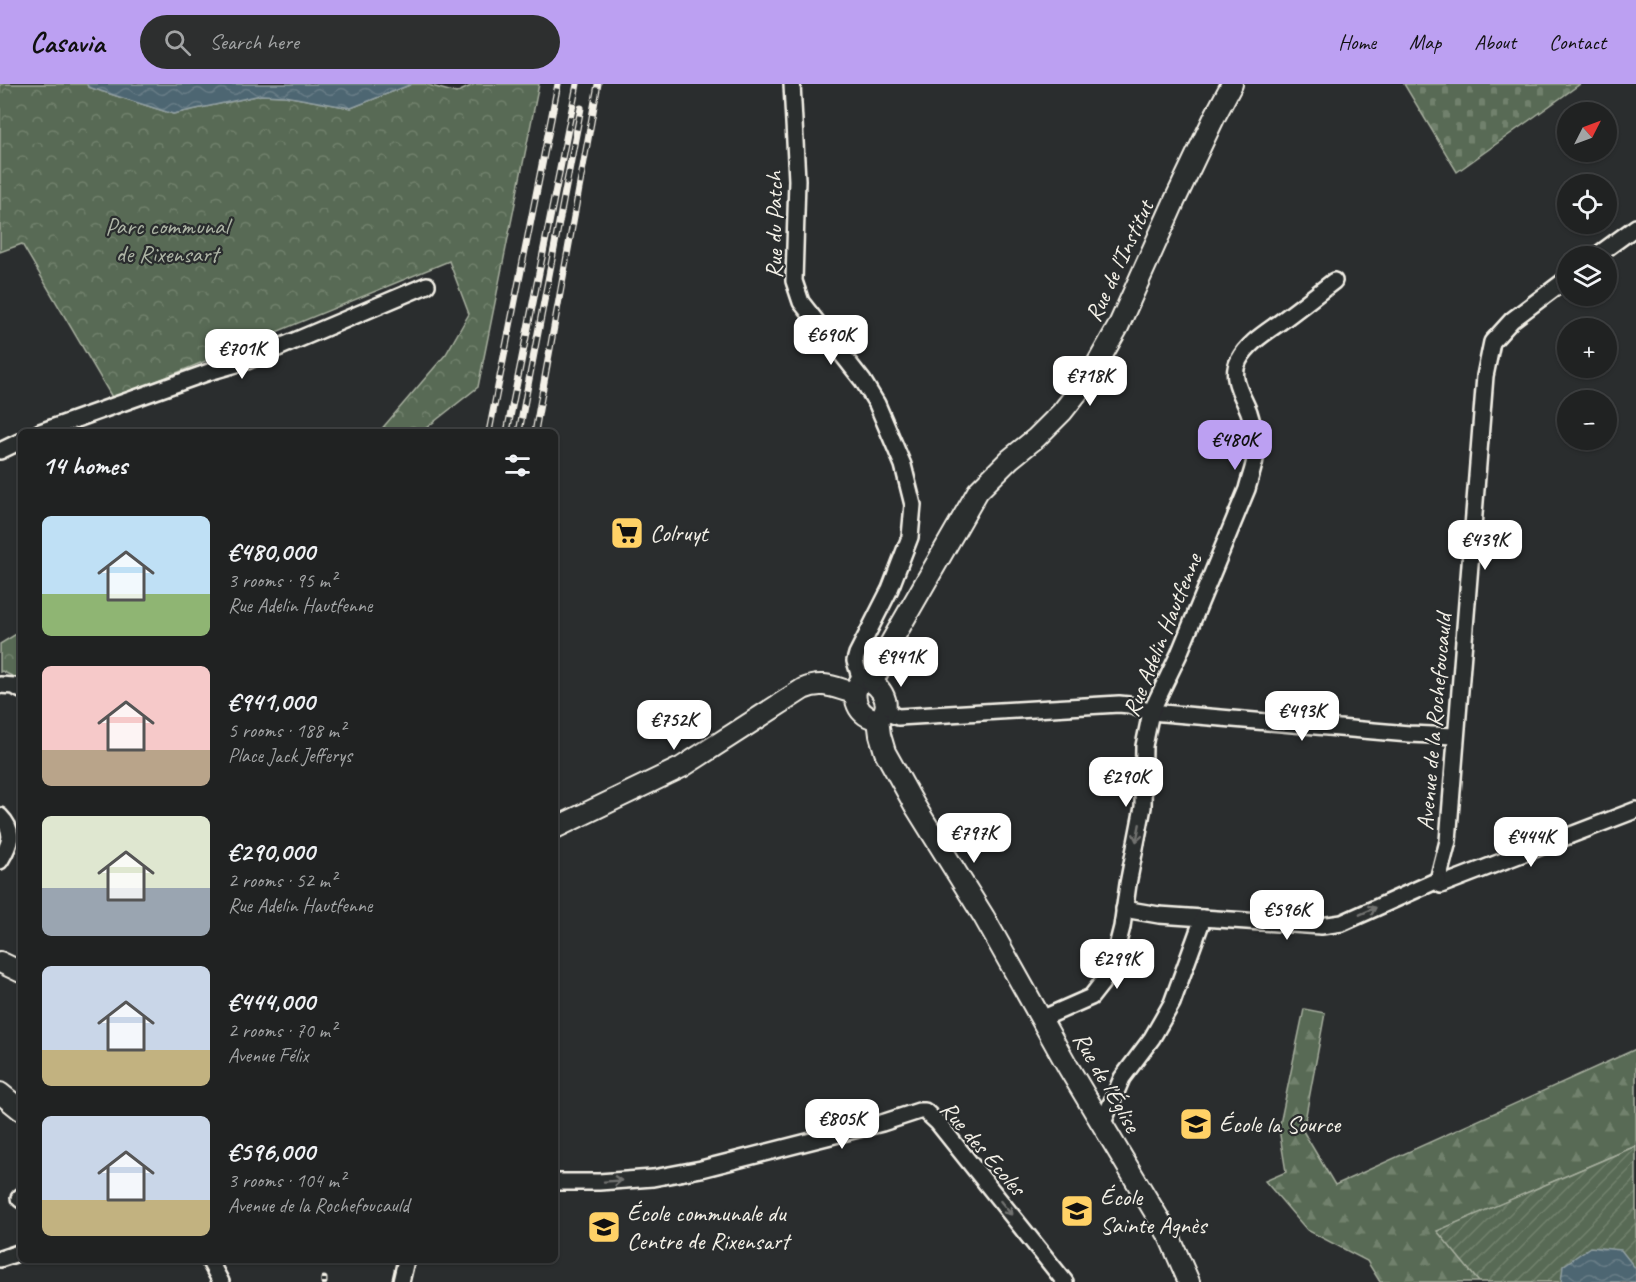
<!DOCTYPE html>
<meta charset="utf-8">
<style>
body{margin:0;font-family:Caveat,sans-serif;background:#2d2f2f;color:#f1f3f6;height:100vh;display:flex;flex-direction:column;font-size:22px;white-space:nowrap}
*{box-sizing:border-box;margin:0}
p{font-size:20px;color:#a2a4a5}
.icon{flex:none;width:33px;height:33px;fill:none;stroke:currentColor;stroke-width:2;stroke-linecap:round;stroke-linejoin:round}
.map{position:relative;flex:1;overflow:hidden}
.sheet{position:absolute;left:18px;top:345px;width:540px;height:834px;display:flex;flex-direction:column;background:#202222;border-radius:9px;box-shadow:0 2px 4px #0004,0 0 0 2px #3d3f40}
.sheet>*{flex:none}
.needle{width:39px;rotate:48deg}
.tools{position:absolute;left:1557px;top:18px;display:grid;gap:12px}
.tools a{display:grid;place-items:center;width:60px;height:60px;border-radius:50%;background:#202222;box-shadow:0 2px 4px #0004,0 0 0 2px #3d3f40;font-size:30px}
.price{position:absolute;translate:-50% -51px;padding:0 14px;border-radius:12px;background:#fff;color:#222;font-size:20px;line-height:39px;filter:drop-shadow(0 2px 3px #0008)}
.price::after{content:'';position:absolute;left:50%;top:36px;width:18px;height:14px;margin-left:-9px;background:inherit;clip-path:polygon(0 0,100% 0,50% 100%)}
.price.selected{background:#bca0f2;color:#111}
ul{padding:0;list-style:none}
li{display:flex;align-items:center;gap:18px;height:150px;padding:0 24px}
li span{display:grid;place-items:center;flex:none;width:168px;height:120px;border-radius:9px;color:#555}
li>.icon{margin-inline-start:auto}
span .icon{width:72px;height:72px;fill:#fffc;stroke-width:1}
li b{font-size:26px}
h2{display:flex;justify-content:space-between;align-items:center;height:72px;padding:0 24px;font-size:26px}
header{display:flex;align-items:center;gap:36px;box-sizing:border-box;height:84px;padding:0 30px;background:#bca0f2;color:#111}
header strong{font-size:28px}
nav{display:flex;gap:33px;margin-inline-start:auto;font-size:21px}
.search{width:420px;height:54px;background:#2d2f2f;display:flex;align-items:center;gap:15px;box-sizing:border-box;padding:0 21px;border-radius:33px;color:#a2a4a5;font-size:22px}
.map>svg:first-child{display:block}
</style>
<header>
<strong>Casavia</strong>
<div class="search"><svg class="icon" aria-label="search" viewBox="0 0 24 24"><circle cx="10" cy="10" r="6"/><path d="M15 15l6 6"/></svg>Search here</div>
<nav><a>Home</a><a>Map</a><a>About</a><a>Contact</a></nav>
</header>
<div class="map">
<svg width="1636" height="1198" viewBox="0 0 1636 1198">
<defs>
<pattern id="forest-firs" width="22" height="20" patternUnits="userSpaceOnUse" patternTransform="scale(1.5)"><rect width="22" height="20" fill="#596b55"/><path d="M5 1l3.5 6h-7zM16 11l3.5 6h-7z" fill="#71816d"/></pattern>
<pattern id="cemetery-stones" width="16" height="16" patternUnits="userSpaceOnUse" patternTransform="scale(1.5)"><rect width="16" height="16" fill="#596b55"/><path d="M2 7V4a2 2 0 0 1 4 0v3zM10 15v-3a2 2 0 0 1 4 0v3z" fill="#71816d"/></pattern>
<pattern id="park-crowns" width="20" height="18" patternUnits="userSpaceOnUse" patternTransform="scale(1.5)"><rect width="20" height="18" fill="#596b55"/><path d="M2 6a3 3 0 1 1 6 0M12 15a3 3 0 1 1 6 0" fill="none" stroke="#71816d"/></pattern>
<pattern id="garden-furrows" width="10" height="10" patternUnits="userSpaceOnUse" patternTransform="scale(1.5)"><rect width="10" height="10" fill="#596b55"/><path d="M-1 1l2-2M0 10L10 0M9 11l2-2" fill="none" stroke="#71816d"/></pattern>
<pattern id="water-waves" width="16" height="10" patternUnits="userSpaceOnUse" patternTransform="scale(1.5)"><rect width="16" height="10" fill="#4d6672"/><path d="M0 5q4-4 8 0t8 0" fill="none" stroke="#677c86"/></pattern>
</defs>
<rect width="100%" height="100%" fill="#2a2d2e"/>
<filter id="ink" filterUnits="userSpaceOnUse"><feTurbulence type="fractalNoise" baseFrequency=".0167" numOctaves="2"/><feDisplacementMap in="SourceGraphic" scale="12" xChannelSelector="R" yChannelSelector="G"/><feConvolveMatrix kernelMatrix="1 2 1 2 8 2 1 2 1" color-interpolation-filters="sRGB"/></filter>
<g filter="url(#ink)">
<path fill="url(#forest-firs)" stroke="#a6ae9e" stroke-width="1.5" d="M1304 925 1325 929 1303 1047 1335 1101 1636 965V1062L1438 1147 1479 1198H1380L1367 1177 1307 1146 1265 1097 1286 1088 1279 1045Z"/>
<path fill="url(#cemetery-stones)" stroke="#a6ae9e" stroke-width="1.5" d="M1404 0H1580L1457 88Z"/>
<g fill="url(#park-crowns)" stroke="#a6ae9e" stroke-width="1.5">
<path d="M0 0H87L88 3 173 30 261 11 285 12 351 24 412 0H425L456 9 475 0H539L478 303 421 348H379L446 270 469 230 449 177 113 315 22 160 0 168Z"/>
<path d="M21 547V590L18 595 2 587 0 588V560Z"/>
</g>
<path fill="url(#garden-furrows)" stroke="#a6ae9e" stroke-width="1.5" d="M1636 1062V1198H1479L1437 1147Z"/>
<g fill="url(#water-waves)" stroke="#909ea1" stroke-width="1.5">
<path d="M87 0H412L351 24 285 12 261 11 173 30 88 3Z"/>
<path d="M1590 1163 1621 1166 1636 1185V1198H1561L1563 1182Z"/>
</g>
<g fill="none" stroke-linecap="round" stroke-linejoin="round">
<g stroke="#f4f1e8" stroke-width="20">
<g id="minor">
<path d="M792 0 797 96 794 197 801 218 863 297 877 320 903 381 913 421 910 453 890 505 857 570 855 577 861 596"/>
<path d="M1596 172 1636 143"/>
<path d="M40 348 209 288 247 277 427 201"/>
<path d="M0 367 21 357"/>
<path d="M0 601 14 602 21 606"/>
<path d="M885 628 898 633 1119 620 1129 621 1151 628 1409 650 1455 652"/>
<path d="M0 732C16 748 10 760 0 777"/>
<path d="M1438 796 1448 757 1485 292 1492 258 1512 236 1568 194"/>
<path d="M1438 796 1441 801 1636 726"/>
<path d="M1124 825 1159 831 1321 842 1342 839 1438 796"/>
<path d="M1041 935 1091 913 1102 899 1112 882 1122 843 1128 800 1143 723 1144 662 1151 628 1179 570 1247 405C1250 393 1255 381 1256 369 1256 356 1253 340 1249 328 1243 312 1229 294 1239 276 1247 260 1265 249 1279 239 1298 225 1316 211 1334 197"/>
<path d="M1102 1041 1122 994 1152 954 1172 919 1203 834"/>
<path d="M555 1098H599L653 1094 701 1085 882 1039 919 1027H925L938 1039 1065 1198"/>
<path d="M21 1112 19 1114 21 1116"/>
<path d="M0 1175 21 1168"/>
<path d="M209 1176 221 1198"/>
<path d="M401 1198 406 1176"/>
</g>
</g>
<g stroke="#f4f1e8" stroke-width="24">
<g id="tertiary">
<path d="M866 595C881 601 895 623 878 635 858 634 849 612 861 596Z"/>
<path d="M872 597 878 588 890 560 978 407 1010 375 1036 354 1062 328 1081 304 1097 280 1118 243 1175 116 1215 32 1232 0"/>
<path d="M878 635 880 651 885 668 915 722 984 833 1068 983 1169 1152 1189 1198"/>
<path d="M555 744 682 683 803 605C823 596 835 604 854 609"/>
<path d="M0 878 21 888"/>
<path d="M0 1009 21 1026"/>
</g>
</g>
<use href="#minor" stroke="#2a2d2e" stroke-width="15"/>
<use href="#tertiary" stroke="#2a2d2e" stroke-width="20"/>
<g stroke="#f4f1e8" stroke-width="7">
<g id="rail">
<path d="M489 348 558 0"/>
<path d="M507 348 577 0"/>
<path d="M519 348 581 24"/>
<path d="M535 348 598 0"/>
<path d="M324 1198V1195"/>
</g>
</g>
<use href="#rail" stroke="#2a2d2e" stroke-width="4.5" stroke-dasharray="14" stroke-linecap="butt"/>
</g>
<defs><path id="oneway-shaft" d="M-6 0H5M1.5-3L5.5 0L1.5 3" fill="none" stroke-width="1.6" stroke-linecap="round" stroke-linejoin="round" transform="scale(1.5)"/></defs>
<g stroke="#71726f">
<use href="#oneway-shaft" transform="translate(1138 749) rotate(101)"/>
<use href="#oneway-shaft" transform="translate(1368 827) rotate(-24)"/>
<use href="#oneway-shaft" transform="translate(613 1097) rotate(-4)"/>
<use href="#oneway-shaft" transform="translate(1006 1124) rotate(51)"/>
</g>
</g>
<defs>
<g id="supermarket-square" transform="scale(1.725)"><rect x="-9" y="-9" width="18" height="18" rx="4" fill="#ffd166" stroke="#2a2d2e"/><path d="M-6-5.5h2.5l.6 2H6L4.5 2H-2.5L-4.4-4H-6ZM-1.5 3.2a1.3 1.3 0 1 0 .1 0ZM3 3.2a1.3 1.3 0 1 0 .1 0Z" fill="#111"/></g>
<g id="school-square" transform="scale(1.725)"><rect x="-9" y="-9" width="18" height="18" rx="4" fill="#ffd166" stroke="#2a2d2e"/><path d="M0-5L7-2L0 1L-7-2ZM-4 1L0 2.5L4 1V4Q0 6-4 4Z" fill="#111"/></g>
</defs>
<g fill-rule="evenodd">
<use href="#supermarket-square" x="627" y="449"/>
<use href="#school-square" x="1196" y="1040"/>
<use href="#school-square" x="1077" y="1127"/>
<use href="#school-square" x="604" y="1143"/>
</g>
<g text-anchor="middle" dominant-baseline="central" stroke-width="4.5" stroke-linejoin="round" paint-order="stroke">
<g font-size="24" fill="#f4f1e8" stroke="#2a2d2e">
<text transform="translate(774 141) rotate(-90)">Rue du Patch</text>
<text transform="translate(1119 177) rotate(-65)">Rue de l'Institut</text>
<text transform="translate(1162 551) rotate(-68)">Rue Adelin Hautfenne</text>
<text transform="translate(1434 638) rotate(-85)">Avenue de la Rochefoucauld</text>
<text transform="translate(1107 998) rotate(60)">Rue de l'Église</text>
<text transform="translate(983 1064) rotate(49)">Rue des Ecoles</text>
</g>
<g font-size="24" fill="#aeb5a6" stroke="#2a2d2e">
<text x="167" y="142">Parc communal<tspan x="167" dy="28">de Rixensart</tspan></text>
</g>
<g font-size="24" fill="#f4f1e8" stroke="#2a2d2e" text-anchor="start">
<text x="650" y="449">Colruyt</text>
<text x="1219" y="1040">École la Source</text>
<text x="1100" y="1113">École<tspan x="1100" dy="28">Sainte Agnès</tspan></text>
<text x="627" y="1129">École communale du<tspan x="627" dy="28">Centre de Rixensart</tspan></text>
</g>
</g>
</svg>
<div class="tools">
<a><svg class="needle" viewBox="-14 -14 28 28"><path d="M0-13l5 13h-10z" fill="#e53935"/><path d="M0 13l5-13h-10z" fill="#a2a4a5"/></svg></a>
<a><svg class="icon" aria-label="locate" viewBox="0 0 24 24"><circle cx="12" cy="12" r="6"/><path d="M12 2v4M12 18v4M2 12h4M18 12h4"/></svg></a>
<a><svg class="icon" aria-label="layers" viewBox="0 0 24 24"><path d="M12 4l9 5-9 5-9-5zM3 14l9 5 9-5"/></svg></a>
<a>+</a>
<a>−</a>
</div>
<b class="price" style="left:831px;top:282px">€690K</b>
<b class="price" style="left:242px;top:296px">€701K</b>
<b class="price" style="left:1090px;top:323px">€718K</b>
<b class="price selected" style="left:1235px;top:387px">€480K</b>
<b class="price" style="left:1485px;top:487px">€439K</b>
<b class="price" style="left:901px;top:604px">€941K</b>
<b class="price" style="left:1302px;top:658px">€493K</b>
<b class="price" style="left:674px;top:667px">€752K</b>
<b class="price" style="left:1126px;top:724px">€290K</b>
<b class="price" style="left:974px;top:780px">€797K</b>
<b class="price" style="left:1531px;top:784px">€444K</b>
<b class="price" style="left:1287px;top:857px">€596K</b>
<b class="price" style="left:1117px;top:906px">€299K</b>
<b class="price" style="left:842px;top:1066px">€805K</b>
<section class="sheet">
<h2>14 homes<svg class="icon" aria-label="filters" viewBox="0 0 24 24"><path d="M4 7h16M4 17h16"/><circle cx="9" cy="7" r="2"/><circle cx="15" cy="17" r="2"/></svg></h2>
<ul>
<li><span style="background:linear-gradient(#bfe0f5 65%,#8fb573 0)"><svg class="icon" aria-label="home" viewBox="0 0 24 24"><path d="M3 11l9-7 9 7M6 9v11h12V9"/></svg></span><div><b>€480,000</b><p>3 rooms · 95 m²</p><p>Rue Adelin Hautfenne</p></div></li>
<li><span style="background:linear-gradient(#f6c9c9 70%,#b9a48a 0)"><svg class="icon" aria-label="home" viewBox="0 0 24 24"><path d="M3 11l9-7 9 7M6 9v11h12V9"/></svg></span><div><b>€941,000</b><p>5 rooms · 188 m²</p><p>Place Jack Jefferys</p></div></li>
<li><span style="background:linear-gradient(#dfe7d0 60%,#9aa5b1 0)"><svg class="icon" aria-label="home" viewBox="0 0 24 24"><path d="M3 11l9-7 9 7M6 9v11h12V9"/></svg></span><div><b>€290,000</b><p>2 rooms · 52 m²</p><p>Rue Adelin Hautfenne</p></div></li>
<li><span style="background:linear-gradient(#c9d6e8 70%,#c2b280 0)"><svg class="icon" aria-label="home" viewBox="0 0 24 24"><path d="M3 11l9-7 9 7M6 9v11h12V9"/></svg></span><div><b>€444,000</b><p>2 rooms · 70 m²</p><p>Avenue Félix</p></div></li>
<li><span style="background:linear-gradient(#c9d6e8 70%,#c2b280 0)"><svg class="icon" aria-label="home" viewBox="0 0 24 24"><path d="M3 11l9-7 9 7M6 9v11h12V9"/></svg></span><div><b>€596,000</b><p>3 rooms · 104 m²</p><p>Avenue de la Rochefoucauld</p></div></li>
</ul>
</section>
</div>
